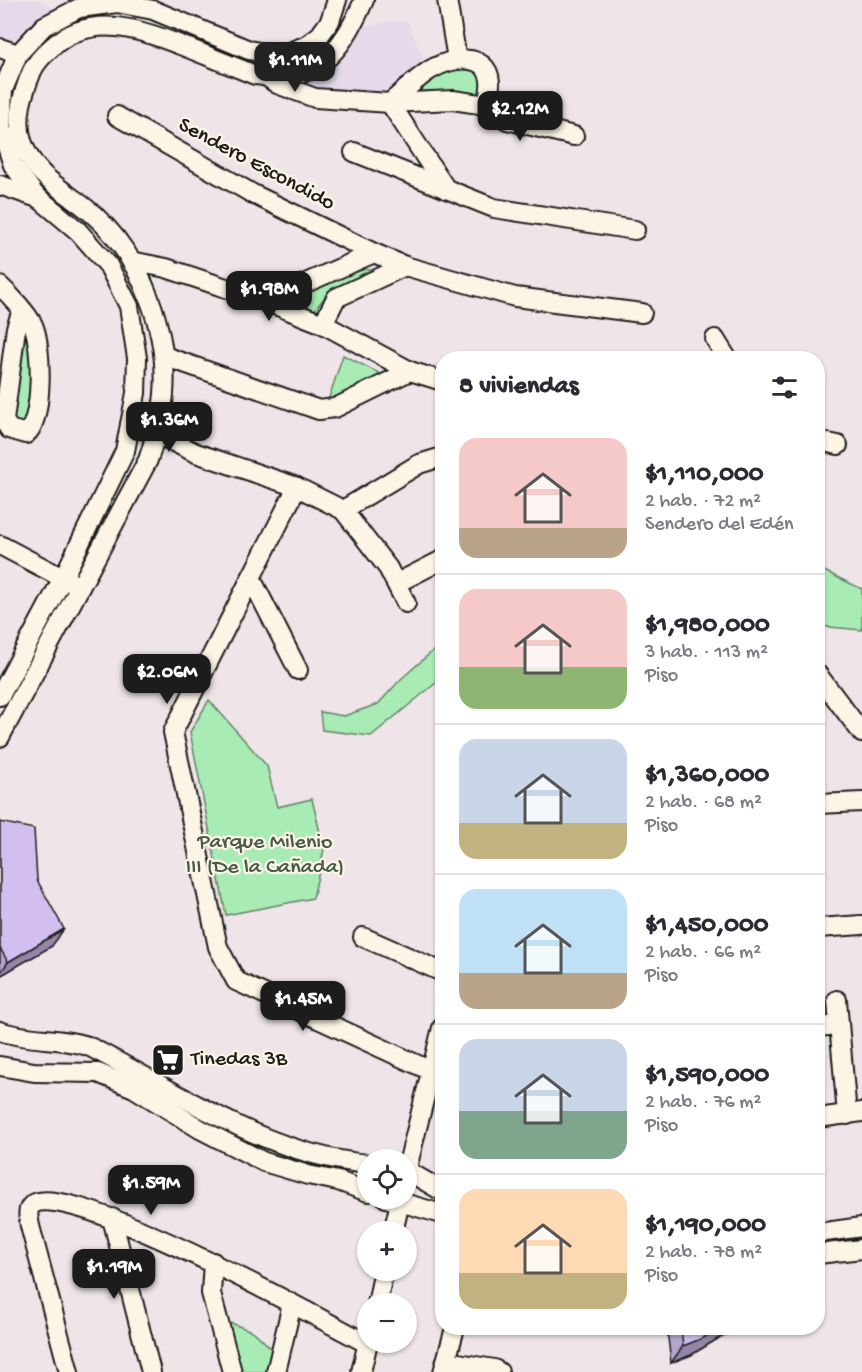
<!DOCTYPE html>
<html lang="es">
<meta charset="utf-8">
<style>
body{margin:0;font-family:"Gochi Hand",sans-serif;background:#f7f7f7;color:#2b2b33;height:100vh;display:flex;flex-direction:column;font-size:22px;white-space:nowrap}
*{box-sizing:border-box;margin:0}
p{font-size:20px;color:#7c7c81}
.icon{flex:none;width:33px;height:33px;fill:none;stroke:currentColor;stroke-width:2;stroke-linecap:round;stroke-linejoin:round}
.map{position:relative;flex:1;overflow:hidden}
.panel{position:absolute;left:435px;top:351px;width:390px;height:984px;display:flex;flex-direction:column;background:#fff;border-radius:24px;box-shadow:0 2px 4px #0004}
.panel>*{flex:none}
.controls{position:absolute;left:357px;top:1149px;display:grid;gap:12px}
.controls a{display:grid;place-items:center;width:60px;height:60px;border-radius:50%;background:#fff;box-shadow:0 2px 4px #0004;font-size:30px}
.price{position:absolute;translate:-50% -51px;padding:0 14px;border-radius:12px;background:#1c1c1c;color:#fff;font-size:20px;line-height:39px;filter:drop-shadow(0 2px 3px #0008)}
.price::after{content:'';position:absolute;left:50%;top:36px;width:18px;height:14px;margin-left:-9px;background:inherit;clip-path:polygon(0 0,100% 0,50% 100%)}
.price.current{background:#222;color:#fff}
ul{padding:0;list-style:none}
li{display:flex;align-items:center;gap:18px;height:150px;padding:0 24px}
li+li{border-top:2px solid #e1e1e2}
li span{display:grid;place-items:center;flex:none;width:168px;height:120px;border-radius:18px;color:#555}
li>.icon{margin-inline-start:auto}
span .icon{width:72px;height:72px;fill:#fffc;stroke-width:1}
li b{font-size:26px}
h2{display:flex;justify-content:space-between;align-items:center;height:72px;padding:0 24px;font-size:26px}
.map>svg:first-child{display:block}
</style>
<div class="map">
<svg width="862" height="1372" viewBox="0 0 862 1372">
<rect width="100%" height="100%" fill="#efe5e8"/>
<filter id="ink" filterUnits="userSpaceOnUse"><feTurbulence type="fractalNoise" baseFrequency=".0167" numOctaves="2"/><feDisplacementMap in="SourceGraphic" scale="12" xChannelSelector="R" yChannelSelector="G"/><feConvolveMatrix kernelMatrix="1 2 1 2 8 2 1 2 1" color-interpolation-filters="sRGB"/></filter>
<g filter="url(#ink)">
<g fill="#e6daea">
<path d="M0 0H39L66 15 18 54 0 48Z"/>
<path d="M407 20 429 70 390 103 309 92 307 80 353 27Z"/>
</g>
<g fill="#a9ebb5" stroke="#628468" stroke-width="1.5">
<path d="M480 64 486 105 390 103 429 70Z"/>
<path d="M365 269 370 270V276L327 294 313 312 292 304 289 300 290 295Z"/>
<path d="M25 324 34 357 32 408 25 429 12 419Z"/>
<path d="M343 355 385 376 326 407Z"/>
<path d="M818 568 862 589V630L818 626Z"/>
<path d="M442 643V678L371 736 322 730 320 712 344 716 378 704 401 679Z"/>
<path d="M209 700 267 766 277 807 312 799 324 849 313 898 226 915 190 732Z"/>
<path d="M218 1318 254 1332 279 1356 276 1372H232Z"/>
</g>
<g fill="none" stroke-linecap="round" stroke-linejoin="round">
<g stroke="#1c1c1c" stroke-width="22">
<g id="minor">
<path d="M447 0 457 59"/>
<path d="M0 48 18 54"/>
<path d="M267 77 277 84 315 98 390 103 453 100 486 105 507 120 574 136"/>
<path d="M390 103C403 92 416 79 430 70 464 50 503 57 486 105"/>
<path d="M390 103 446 189"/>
<path d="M117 116 253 194 374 253 405 266 515 297 642 313"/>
<path d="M354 152 494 208 635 230"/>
<path d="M0 185 38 198"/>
<path d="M131 261 166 268 265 301 323 324 410 371 442 381"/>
<path d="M0 286C10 295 27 313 33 325 42 344 44 420 26 434L9 429 4 420 16 328 22 310"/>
<path d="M265 301 374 253"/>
<path d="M323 324 336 298 405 266"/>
<path d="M715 339 727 358"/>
<path d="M164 356 319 410 335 408 410 371"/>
<path d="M130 425 157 434 196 453 297 487 343 510 388 568 406 603"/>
<path d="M818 441 838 445"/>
<path d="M297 487 173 732 218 947 236 981 431 1071"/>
<path d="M343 510 419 464 442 457"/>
<path d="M0 545 74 584"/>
<path d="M251 578 298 670"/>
<path d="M397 583 442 560"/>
<path d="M818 675 862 733"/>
<path d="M0 696 63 578 125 451 136 393 137 358 129 306 108 265 78 231 35 195 13 165 1 128 3 90 18 54 44 26 79 8 117 3 153 10 249 50 269 54 287 53 307 45 320 35 330 21 337 0"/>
<path d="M0 737 148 460C155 439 162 417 164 394 169 331 141 257 94 215 67 191 34 178 22 141 15 117 23 93 32 71 36 62 44 54 52 47 93 10 144 31 188 48 210 57 233 66 255 75 316 86 343 50 364 0"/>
<path d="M818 804 862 802"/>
<path d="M818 928 862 925"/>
<path d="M363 937 442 972"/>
<path d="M837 1000 847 1115"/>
<path d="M818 1027 839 1025"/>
<path d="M0 1031C28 1041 59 1037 88 1046 179 1092 262 1154 368 1164"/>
<path d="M0 1066 34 1072 98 1073 134 1088 200 1129 264 1162 308 1175 338 1181 368 1192"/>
<path d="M818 1118 862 1112"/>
<path d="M406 1170 442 1191"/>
<path d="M406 1172 442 1028"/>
<path d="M386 1198 442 1214"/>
<path d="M112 1218 151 1372"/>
<path d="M393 1232 401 1198"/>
<path d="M818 1233 862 1227"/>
<path d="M818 1254 862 1249"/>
<path d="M213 1262 211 1293 232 1372"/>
<path d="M377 1304 384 1270"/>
<path d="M446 1361 494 1369 499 1372"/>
<path d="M69 1372 30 1226C29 1220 26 1210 32 1205 63 1176 326 1322 368 1344"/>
<path d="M276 1372 292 1304"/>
<path d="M361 1372 368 1342"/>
<path d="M443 1372 455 1328"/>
</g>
</g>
<use href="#minor" stroke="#fcf5e5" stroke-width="18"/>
</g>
<g fill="#b5a4ce" stroke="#1c1c1c" stroke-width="1.5">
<path d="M0 822 37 880 52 946 0 976Z"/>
<path d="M669 1328H775L724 1335 691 1355 671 1363 667 1330Z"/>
</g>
<g fill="#9386a8" stroke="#1c1c1c" stroke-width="1.5">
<path d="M64 929 52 946 0 976V973L8 962Z"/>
<path d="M720 1328H775L724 1335 691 1355 671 1363 683 1346Z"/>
</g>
<g fill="#d2bff0" stroke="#1c1c1c" stroke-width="1.5">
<path d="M0 822 34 829 37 880 64 929 8 962 0 948Z"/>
<path d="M818 1276 822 1306H818Z"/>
<path d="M681 1328H720L703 1338 683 1346Z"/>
</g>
</g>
<defs>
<g id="supermarket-square" transform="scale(1.725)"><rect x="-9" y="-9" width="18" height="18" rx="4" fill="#1c1c1c" stroke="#fcf5e5"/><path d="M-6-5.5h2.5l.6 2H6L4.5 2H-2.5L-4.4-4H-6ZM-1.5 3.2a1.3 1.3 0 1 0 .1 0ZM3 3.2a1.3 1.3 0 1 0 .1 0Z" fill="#fff"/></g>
</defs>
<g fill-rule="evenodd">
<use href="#supermarket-square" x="168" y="1060"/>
</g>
<g text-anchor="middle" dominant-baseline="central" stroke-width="4.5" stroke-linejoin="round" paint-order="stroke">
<g font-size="22" fill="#1c1c1c" stroke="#fcf5e5">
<text transform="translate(256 165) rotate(28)">Sendero Escondido</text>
</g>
<g font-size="22" fill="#465a4a" stroke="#fcf5e5">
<text x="265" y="843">Parque Milenio<tspan x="265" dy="25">III (De la Cañada)</tspan></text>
</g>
<g font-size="22" fill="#1c1c1c" stroke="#fcf5e5" text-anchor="start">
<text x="191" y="1060">Tinedas 3B</text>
</g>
</g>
</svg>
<div class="controls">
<a><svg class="icon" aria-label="locate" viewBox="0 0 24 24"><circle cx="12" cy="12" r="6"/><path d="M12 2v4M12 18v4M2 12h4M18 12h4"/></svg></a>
<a>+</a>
<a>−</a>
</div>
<b class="price current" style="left:295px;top:93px">$1.11M</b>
<b class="price" style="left:520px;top:142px">$2.12M</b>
<b class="price" style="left:269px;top:322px">$1.98M</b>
<b class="price" style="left:169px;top:453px">$1.36M</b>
<b class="price" style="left:167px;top:705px">$2.06M</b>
<b class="price" style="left:303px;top:1032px">$1.45M</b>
<b class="price" style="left:151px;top:1216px">$1.59M</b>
<b class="price" style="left:114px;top:1300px">$1.19M</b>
<section class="panel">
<h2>8 viviendas<svg class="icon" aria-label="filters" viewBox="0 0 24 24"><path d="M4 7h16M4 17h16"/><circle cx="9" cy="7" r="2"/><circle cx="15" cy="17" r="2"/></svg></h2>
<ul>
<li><span style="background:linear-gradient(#f6c9c9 75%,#b9a48a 0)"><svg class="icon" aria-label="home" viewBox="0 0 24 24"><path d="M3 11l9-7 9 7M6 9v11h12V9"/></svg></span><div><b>$1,110,000</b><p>2 hab. · 72 m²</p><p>Sendero del Edén</p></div></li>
<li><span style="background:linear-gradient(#f6c9c9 65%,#8fb573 0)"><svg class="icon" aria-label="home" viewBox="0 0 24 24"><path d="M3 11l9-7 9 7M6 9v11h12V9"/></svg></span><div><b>$1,980,000</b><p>3 hab. · 113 m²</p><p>Piso</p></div></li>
<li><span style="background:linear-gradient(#c9d6e8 70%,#c2b280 0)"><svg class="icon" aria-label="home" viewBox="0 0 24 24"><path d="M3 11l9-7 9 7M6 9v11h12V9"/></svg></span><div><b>$1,360,000</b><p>2 hab. · 68 m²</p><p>Piso</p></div></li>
<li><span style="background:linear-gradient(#bfe0f5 70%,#b9a48a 0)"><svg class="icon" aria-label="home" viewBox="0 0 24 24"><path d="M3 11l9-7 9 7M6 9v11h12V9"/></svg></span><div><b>$1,450,000</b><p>2 hab. · 66 m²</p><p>Piso</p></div></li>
<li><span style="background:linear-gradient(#c9d6e8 60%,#7fa58c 0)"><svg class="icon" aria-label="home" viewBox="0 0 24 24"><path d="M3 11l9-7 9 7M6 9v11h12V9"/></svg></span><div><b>$1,590,000</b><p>2 hab. · 76 m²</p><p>Piso</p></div></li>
<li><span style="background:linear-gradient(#ffd9b3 70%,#c2b280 0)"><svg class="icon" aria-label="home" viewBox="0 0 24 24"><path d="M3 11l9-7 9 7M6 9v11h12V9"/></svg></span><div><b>$1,190,000</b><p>2 hab. · 78 m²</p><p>Piso</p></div></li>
</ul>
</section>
</div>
